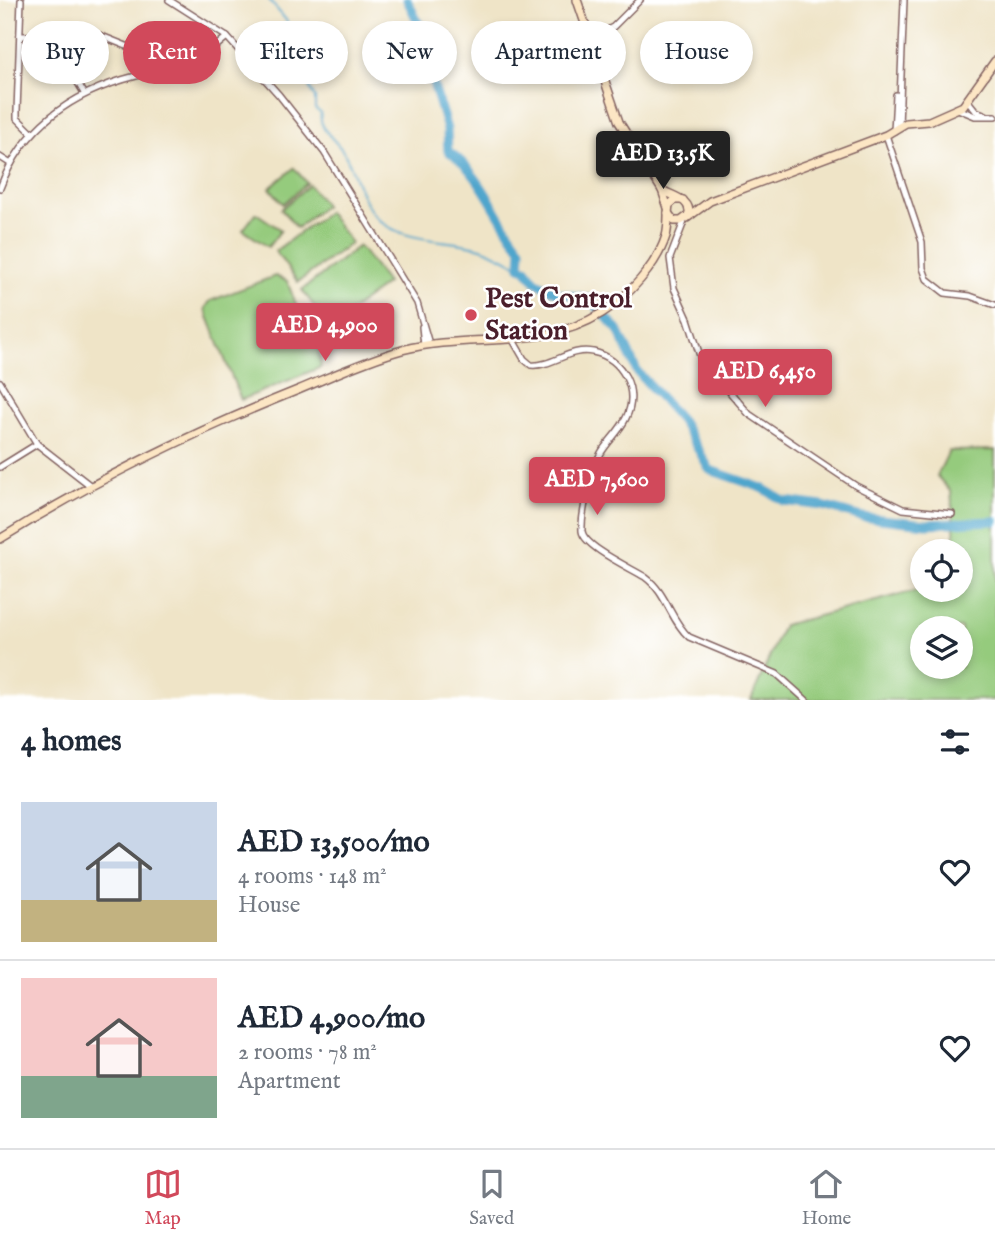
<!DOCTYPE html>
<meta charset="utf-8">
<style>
body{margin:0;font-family:"IM FELL English",serif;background:#f2f2f3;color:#1f2937;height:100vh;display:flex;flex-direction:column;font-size:26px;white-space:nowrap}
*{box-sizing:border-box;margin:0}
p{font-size:23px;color:#747a83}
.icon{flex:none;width:38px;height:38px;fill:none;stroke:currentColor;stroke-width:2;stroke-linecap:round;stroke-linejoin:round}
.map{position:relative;height:700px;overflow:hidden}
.panel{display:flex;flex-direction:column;background:#fff;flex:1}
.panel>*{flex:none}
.hud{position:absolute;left:21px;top:21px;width:954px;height:63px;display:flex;gap:14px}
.fabs{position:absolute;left:910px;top:539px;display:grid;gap:14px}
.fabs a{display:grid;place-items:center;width:63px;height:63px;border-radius:50%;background:#fff;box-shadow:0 4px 10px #0003;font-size:35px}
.price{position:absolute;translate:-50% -60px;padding:0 16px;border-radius:7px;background:#d1495b;color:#fff;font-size:23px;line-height:46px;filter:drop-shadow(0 2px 4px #0008)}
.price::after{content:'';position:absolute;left:50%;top:42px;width:21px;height:16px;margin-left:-10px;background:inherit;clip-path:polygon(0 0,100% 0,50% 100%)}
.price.selected{background:#222;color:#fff}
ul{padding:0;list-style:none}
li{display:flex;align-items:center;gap:21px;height:175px;padding:0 21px}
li+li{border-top:2px solid #e0e1e3}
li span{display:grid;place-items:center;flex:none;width:196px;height:140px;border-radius:0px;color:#555}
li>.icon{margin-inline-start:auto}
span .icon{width:84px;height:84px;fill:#fffc;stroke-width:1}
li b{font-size:30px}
h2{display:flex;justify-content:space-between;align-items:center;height:84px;padding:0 21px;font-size:30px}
.pill{padding:0 24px;border-radius:32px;background:#fff;box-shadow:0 4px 10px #0003;font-size:24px;line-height:63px}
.pill.selected{background:#d1495b;color:#fff}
.menu{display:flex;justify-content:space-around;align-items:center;height:98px;border-top:2px solid #e0e1e3;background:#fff;font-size:19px;color:#747a83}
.menu a{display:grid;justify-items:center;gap:4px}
.menu .selected{color:#d1495b}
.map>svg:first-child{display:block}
</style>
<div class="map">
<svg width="995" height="700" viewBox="0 0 995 700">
<rect width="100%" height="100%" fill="#fff"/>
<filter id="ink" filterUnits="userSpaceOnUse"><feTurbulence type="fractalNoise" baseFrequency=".0143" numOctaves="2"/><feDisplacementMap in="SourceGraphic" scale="14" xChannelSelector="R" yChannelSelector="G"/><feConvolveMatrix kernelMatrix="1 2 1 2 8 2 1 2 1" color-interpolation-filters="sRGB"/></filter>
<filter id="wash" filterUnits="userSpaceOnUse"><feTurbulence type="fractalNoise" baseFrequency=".00686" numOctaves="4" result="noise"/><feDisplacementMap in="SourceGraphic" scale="28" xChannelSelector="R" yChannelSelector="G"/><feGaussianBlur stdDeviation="1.57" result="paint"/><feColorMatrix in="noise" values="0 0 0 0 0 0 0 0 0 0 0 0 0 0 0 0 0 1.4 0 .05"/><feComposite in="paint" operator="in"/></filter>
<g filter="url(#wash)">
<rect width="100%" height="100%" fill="#efe4c7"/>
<g fill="#95cb7d" stroke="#707554" stroke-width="2" fill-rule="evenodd">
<path d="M294 168 307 183 283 204 270 188Z"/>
<path d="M309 185 325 205 297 228 281 209Z"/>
<path d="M328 212 351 243 298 282 275 251Z"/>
<path d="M256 213 281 230 268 247 243 230Z"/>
<path d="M359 246 387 283 330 327 302 290Z"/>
<path d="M275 276 287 281 309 338 317 337 321 367 241 400 205 309 210 301Z"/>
<path d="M995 450V700H751L783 625 922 589 961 590V551H956L951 492 937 476 949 451ZM922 628H961V667H922Z"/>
</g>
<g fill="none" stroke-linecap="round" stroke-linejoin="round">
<path stroke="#4fa5cc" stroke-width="2" d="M269 0 286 20 302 56 301 71 315 98V109L321 113C318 131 337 140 344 153 356 173 360 199 375 216 400 244 448 238 481 248 494 252 507 260 520 267"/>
<path stroke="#4fa5cc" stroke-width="9" d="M407 0 425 36 430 73 447 129 448 151C483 174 495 217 521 248L520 267 526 269 535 281 558 293 589 298 618 330 637 371 682 422 710 470 762 488 784 501 823 506 862 517 926 524 995 521"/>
</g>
</g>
<g filter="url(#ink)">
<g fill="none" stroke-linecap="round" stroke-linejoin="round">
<g stroke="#846462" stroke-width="8">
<g id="street">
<path d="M21 0 17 111V118L32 133"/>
<path d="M169 0 227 37 279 95 324 152 417 303 429 344"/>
<path d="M77 35 75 78 84 93"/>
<path d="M20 36 99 35 134 49 141 75"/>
<path d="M590 38 613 27 640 0"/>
<path d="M968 101 976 111 986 115"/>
<path d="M958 109 975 116H995"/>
<path d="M899 125 904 0"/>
<path d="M894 131 896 95"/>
<path d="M886 135 922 242 923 268 927 279 945 293 970 296 995 305"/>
<path d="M0 157 11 164"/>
<path d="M0 188C24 125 73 92 136 76 152 73 168 76 184 69 200 62 213 48 227 37"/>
<path d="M685 219 670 258 674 288 688 319 701 359 749 414 856 486 903 509 952 514"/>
<path d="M422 327 424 345"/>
<path d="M513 340 524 359 531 365C552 367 570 347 593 352 622 358 640 390 626 418 620 431 608 441 601 453 592 468 581 513 582 531 584 547 631 568 645 577 667 593 670 620 689 637L777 674 806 700"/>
<path d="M0 382 37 444 91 486"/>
<path d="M0 467 37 444"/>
</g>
</g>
<g stroke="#846462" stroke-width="10">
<g id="secondary">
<path d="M577 0 619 122 662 190 668 208"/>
<path d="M662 190C674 197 691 199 689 215L681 221H674L668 213"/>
<path d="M687 218 710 201 886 135 906 123 929 121 963 106 995 61"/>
<path d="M0 539C96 479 193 432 298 390 332 376 366 360 402 350 469 332 540 352 602 313 628 297 657 265 666 236 669 226 667 215 669 205L675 200H683"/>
</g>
</g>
<use href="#street" stroke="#fff" stroke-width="5"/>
<use href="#secondary" stroke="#fce6c4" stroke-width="7"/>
</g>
</g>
<circle fill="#d1495b" stroke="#fff" stroke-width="2.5" cx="471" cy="315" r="7"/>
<g text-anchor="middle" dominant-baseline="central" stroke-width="5" stroke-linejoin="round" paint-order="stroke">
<g font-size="28" font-weight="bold" fill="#4a1f2b" stroke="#fff" text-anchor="start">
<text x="485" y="299">Pest Control<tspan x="485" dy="32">Station</tspan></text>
</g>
</g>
</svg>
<div class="fabs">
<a><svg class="icon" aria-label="locate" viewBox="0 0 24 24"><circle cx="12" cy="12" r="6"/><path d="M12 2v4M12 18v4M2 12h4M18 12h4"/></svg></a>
<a><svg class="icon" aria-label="layers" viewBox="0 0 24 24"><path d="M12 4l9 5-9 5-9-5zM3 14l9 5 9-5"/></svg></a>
</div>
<b class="price selected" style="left:663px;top:191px">AED 13.5K</b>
<b class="price" style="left:325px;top:363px">AED 4,900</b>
<b class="price" style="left:765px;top:409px">AED 6,450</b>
<b class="price" style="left:597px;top:517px">AED 7,600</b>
<div class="hud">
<a class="pill">Buy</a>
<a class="pill selected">Rent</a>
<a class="pill">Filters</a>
<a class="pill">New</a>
<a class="pill">Apartment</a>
<a class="pill">House</a>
</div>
</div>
<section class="panel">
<h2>4 homes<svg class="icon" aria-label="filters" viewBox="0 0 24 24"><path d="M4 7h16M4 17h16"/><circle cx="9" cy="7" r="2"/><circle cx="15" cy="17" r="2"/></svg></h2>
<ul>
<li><span style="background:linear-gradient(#c9d6e8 70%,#c2b280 0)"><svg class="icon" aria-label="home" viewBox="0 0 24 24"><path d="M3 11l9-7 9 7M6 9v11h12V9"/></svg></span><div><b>AED 13,500/mo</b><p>4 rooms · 148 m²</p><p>House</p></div><svg class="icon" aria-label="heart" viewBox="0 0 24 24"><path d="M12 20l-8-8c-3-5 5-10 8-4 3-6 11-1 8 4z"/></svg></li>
<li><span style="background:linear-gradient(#f6c9c9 70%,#7fa58c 0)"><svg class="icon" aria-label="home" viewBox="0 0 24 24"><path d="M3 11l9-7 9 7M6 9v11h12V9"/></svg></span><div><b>AED 4,900/mo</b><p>2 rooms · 78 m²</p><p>Apartment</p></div><svg class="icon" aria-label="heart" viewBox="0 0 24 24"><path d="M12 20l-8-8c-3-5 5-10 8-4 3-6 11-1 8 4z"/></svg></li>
</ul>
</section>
<nav class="menu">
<a class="selected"><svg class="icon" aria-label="map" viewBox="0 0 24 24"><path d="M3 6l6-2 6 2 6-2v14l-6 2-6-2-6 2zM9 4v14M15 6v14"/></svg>Map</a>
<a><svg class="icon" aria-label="saved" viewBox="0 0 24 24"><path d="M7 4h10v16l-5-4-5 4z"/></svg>Saved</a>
<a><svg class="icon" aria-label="home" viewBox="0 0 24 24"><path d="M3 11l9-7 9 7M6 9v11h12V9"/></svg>Home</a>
</nav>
